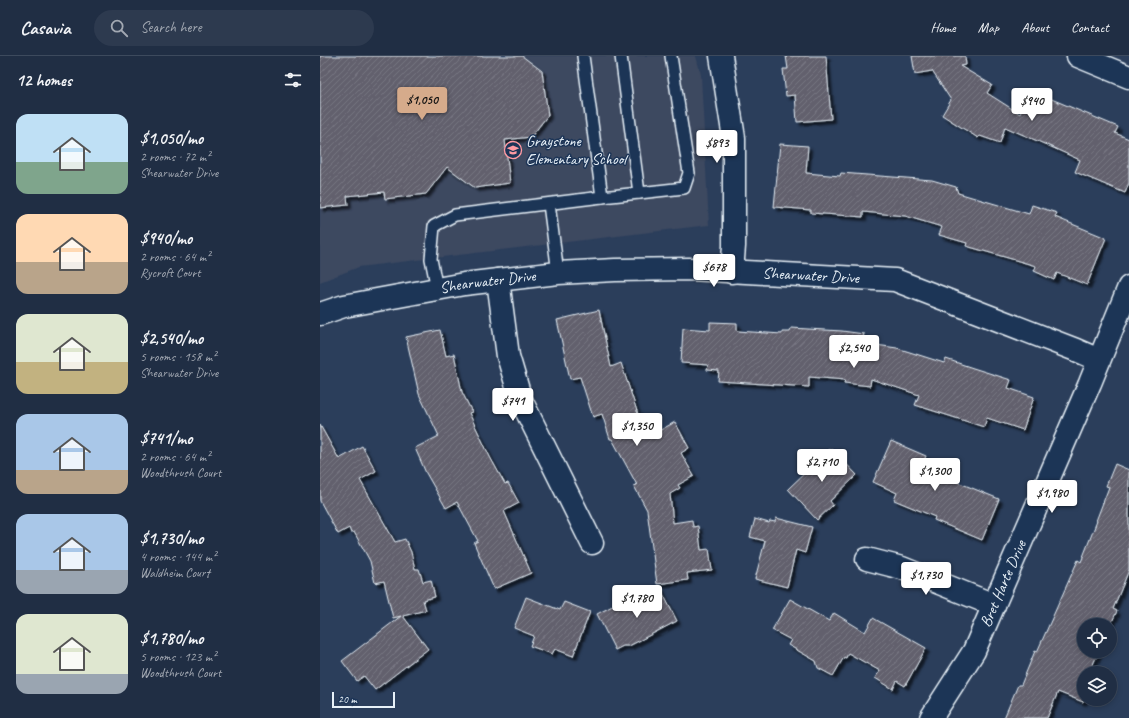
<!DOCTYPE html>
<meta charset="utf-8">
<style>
body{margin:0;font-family:Caveat,sans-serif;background:#2d3a4f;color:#f1f3f6;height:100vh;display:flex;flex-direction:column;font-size:15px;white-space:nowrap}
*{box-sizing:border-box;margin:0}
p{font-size:13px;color:#a2a8b2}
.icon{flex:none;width:22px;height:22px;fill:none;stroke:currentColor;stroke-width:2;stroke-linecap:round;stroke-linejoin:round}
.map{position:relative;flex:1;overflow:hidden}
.details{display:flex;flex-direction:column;background:#202e44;width:320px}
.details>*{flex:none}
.buttons{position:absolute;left:757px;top:562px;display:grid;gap:8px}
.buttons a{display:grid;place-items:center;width:40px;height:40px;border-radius:50%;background:#202e44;box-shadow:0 2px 6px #0003,0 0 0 1px #3d4a5d;font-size:20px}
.scale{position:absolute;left:12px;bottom:10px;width:63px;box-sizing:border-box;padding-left:4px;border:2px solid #e8f1f8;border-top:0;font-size:11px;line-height:14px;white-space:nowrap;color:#e8f1f8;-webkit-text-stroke:3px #1d3557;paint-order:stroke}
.price{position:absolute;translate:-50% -34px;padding:0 9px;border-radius:4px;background:#fff;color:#222;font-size:13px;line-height:26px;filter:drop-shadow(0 1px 2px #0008)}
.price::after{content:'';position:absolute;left:50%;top:24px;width:12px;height:9px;margin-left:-6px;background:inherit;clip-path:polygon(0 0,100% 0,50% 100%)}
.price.active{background:#d6ab8b;color:#111}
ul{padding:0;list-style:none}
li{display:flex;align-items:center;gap:12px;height:100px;padding:0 16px}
li span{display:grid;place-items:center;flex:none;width:112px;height:80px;border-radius:12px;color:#555}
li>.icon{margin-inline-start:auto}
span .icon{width:48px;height:48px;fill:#fffc;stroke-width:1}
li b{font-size:17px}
h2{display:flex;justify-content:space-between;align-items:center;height:48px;padding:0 16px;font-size:17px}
header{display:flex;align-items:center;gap:24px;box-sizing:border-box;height:56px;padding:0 20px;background:#202e44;border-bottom:1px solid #3d4a5d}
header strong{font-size:19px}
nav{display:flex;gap:22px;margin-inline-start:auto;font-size:14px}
.search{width:280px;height:36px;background:#2d3a4f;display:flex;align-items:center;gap:10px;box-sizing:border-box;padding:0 14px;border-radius:22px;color:#a2a8b2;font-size:15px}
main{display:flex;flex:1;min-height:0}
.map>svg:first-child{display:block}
</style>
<header>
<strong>Casavia</strong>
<div class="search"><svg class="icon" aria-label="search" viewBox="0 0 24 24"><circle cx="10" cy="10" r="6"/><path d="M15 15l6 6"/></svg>Search here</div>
<nav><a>Home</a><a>Map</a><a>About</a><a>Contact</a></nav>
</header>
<main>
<section class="details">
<h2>12 homes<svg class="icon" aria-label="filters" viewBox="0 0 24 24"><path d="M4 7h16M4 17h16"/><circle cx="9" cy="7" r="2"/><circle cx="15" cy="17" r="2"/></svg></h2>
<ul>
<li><span style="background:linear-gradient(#bfe0f5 60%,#7fa58c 0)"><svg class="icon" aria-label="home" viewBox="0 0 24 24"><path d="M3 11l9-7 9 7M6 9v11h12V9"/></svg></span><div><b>$1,050/mo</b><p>2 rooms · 72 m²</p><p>Shearwater Drive</p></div></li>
<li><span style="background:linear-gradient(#ffd9b3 60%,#b9a48a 0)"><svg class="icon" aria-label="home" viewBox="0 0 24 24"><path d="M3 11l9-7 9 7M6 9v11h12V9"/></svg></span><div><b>$940/mo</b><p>2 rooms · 64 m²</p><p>Rycroft Court</p></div></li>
<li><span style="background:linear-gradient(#dfe7d0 60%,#c2b280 0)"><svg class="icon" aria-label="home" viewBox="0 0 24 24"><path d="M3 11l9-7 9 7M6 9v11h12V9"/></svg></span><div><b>$2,540/mo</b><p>5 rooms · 158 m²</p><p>Shearwater Drive</p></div></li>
<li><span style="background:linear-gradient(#a9c7e8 70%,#b9a48a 0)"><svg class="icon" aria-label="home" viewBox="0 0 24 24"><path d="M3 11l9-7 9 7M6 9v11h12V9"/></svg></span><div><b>$741/mo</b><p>2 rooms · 64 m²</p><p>Woodthrush Court</p></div></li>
<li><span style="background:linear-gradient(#a9c7e8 70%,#9aa5b1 0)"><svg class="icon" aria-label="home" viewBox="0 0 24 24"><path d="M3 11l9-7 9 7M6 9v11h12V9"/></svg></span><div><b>$1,730/mo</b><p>4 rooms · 144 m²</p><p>Waldheim Court</p></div></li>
<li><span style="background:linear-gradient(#dfe7d0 75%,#9aa5b1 0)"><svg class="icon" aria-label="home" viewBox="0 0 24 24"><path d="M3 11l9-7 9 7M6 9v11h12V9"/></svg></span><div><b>$1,780/mo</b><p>5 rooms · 123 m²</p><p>Woodthrush Court</p></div></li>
</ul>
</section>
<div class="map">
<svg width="809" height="662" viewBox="0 0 809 662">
<defs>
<pattern id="building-hatch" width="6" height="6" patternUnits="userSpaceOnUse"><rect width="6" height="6" fill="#62606d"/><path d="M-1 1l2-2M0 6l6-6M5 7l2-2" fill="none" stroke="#787783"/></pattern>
<filter id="shadow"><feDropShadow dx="3.5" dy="3.5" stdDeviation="1" flood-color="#0009"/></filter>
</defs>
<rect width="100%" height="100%" fill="#2b3e5b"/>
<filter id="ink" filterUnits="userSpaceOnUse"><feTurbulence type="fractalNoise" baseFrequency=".025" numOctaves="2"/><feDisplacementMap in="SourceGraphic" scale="8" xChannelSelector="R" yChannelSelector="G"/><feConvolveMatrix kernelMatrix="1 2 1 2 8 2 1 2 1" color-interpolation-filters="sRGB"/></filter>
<g filter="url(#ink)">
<path fill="#3c4860" d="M0 0H376L381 19 389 169 39 211 0 226Z"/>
<g fill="url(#building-hatch)" stroke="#e8f1f8" filter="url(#shadow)">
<path d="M0 0H202L222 15 228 59 211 81 185 84 190 127 155 132 127 111 106 138 65 143 64 136 27 140 28 149 0 152Z"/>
<path d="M466 0H506L511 63 477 66 475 39 466 40 463 13H468Z"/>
<path d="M592 0H645L646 9 640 10 672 29 667 37 700 58 710 34 798 71 795 77 809 83V127L805 137 755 116 760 104 729 90 685 71 680 87 660 80 658 82 622 59 631 44 612 15 595 18Z"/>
<path d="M460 88 488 90 486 117 520 120 521 117 612 124 636 131 638 137 709 158 712 149 737 157 735 161 786 182 767 229 737 217 734 224 714 215 716 210 646 190 647 187 619 179 622 171 585 160 543 156V161L491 157V154L454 151Z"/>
<path d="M279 254 291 311 301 307 326 382 355 366 369 392 361 397 374 420 358 429 360 432 350 438 353 467 372 464 373 471 378 470 381 494 389 493 392 514 367 517 368 524 337 528 327 454 314 430 317 429 292 383H290L282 358 273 361 260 321 250 323 237 264Z"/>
<path d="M390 266 417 267V275L462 278V276H470L471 272 522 275 544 278 542 287 577 292 624 307 626 303 653 312 691 324 688 332 714 341 703 374 667 362 664 371 595 349 599 339 551 323 550 330 524 327 525 324 489 321V331L398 325 399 315 387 314 388 309 361 307 363 272 390 274Z"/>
<path d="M120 274 126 300 134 298 142 336 152 356 149 357 170 401 185 428 188 427 199 447 184 455 211 517 174 533 154 487 158 485 137 446 126 452 106 417 95 392 119 380 99 338 86 281Z"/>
<path d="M0 369 19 403 42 390 56 415 40 424 75 486 85 483 91 496 95 513H99L103 526 111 524 115 541 103 544 106 554 83 560 108 593 55 634 44 620 37 625 22 605 81 560 73 562 64 525 55 527 50 505 34 476 31 477 29 472 18 478 0 445Z"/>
<path d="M571 385 606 400 602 409 616 414 615 417 679 443 662 484 614 464 615 461 574 444 577 437 553 426Z"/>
<path d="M511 392 537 419 510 445 513 449 497 464 468 433Z"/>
<path d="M795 408 809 414V514L793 553 797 555 790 570V569H764V595H779L769 617H764V643L763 646 738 636 727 662H684L698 629H701L715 595 717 596 758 504 761 506 777 465H776L789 431 786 430Z"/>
<path d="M456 462 492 471 485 497 476 494 467 531 435 523 445 485 430 481 435 463 449 467 450 465 455 466Z"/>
<path d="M340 532 357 565 309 590H303L295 594 277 558 304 544 307 549Z"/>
<path d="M206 541 240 554 244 546 270 556 253 600 235 593 232 598 210 590 214 580 194 572Z"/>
<path d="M470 543 509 565 514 557 545 576 553 562 606 592 585 630 577 625 573 633 555 622 560 615 528 597 526 602 524 601 513 620 498 612 496 605 468 589 471 584 452 574Z"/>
</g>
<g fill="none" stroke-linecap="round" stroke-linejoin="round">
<g stroke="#e8f1f8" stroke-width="14">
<g id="service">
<path d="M301 0 319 137 364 132 369 117 351 0"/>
<path d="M282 141 319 137"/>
<path d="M229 148 238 217"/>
<path d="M117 233 111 203 114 170 135 159 282 141 263 0"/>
</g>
</g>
<g stroke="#e8f1f8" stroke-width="25">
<g id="minor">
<path d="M401 0 414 82V190L412 216"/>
<path d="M758 0 809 21"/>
<path d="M178 224 188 300 201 344 272 487"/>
<path id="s1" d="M0 258 24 250 144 228 178 224 238 217 295 214 369 213 575 224 756 294 779 304"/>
<path d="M547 503 582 512 674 549"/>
<path id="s2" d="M611 662 654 595 770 327 809 231"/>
</g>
</g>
<use href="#service" stroke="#1d3557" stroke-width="11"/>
<use href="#minor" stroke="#1d3557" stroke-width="22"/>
</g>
</g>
<defs>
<g id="school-ring" transform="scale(0.9)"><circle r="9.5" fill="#1d3557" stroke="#ff9aa2" stroke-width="1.5"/><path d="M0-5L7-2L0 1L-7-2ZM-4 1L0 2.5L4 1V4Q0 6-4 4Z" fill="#ff9aa2"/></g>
</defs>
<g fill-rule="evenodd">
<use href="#school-ring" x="193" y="94"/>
</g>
<g text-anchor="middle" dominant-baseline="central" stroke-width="3" stroke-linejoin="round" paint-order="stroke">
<g font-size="16" fill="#e8f1f8" stroke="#1d3557" text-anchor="start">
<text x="206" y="85">Graystone<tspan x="206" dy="18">Elementary School</tspan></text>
</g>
<g font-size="16" fill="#e8f1f8" stroke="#1d3557">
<text stroke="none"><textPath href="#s1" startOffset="495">Shearwater Drive</textPath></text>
<text stroke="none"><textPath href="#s1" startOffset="171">Shearwater Drive</textPath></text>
<text stroke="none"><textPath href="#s2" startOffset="153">Bret Harte Drive</textPath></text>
</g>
</g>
</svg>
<div class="buttons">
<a><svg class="icon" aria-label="locate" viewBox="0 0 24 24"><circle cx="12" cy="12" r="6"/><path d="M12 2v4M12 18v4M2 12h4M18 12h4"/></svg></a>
<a><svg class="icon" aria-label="layers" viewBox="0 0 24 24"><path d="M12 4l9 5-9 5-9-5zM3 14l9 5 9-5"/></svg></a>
</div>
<div class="scale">20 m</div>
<b class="price active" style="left:102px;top:65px">$1,050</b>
<b class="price" style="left:712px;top:66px">$940</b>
<b class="price" style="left:397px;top:108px">$893</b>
<b class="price" style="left:394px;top:232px">$678</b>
<b class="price" style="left:534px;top:313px">$2,540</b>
<b class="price" style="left:193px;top:366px">$741</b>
<b class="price" style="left:317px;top:391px">$1,350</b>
<b class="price" style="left:502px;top:427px">$2,710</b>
<b class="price" style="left:615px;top:436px">$1,300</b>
<b class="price" style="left:732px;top:458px">$1,980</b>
<b class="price" style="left:606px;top:540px">$1,730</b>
<b class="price" style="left:317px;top:563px">$1,780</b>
</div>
</main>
